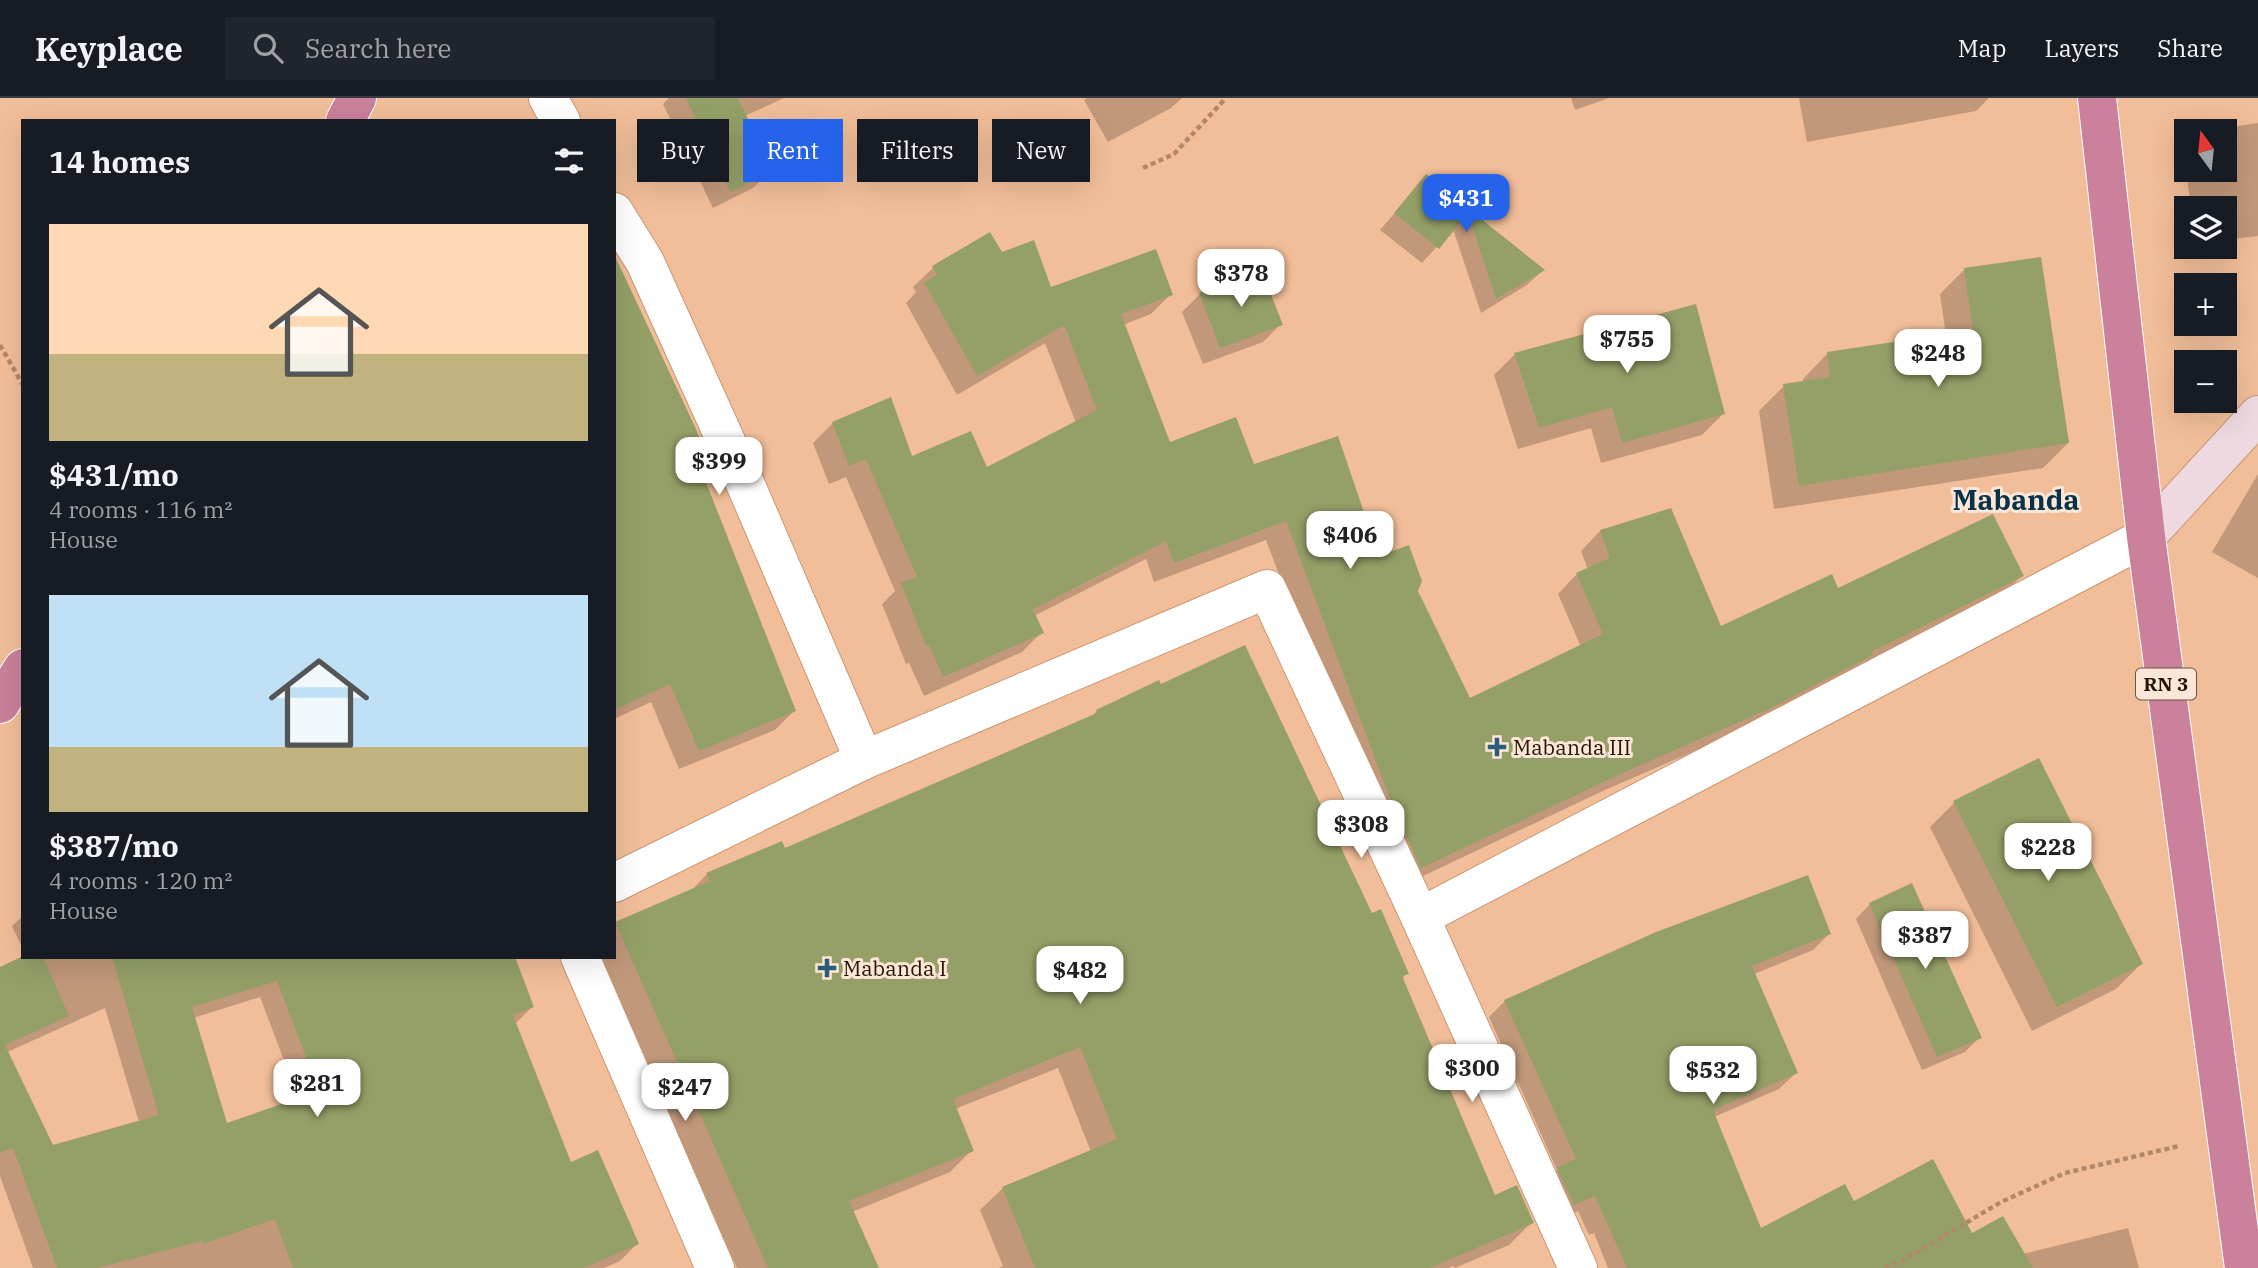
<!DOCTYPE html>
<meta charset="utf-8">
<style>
body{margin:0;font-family:"IBM Plex Serif",serif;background:#20242c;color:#f1f3f6;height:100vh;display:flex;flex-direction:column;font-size:26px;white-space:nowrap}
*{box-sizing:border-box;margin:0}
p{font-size:23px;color:#9ea1a6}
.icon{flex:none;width:38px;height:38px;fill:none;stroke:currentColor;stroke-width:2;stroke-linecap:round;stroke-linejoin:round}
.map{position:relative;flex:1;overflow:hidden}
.drawer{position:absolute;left:21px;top:21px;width:595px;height:840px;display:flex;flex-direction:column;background:#171b24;border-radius:0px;box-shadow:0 7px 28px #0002}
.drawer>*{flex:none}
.banner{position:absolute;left:637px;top:21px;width:665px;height:63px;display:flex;gap:14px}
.needle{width:46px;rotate:345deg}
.tools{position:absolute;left:2174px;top:21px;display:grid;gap:14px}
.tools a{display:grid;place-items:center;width:63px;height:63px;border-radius:0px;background:#171b24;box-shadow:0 7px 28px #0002;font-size:35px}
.price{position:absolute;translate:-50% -60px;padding:0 16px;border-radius:14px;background:#fff;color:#222;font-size:23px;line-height:46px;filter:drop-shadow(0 2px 4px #0008)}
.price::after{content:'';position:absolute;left:50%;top:42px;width:21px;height:16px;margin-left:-10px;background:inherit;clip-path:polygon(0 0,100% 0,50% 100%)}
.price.selected{background:#2563eb;color:#fff}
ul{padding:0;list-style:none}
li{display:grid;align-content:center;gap:14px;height:371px;padding:0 28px}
li span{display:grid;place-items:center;height:217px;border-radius:0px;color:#555}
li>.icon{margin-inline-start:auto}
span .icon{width:126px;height:126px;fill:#fffc;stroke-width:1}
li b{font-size:30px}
h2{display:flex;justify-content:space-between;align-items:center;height:84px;padding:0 28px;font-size:30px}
.chip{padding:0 24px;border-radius:0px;background:#171b24;box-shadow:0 7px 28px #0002;font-size:24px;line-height:63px}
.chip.selected{background:#2563eb;color:#fff}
header{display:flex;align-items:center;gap:42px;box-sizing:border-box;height:98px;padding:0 35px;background:#171b24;border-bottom:2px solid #363941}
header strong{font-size:33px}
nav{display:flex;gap:38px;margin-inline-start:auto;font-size:24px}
.search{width:490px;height:63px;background:#20242c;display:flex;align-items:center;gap:18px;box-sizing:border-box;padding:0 24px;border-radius:0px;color:#9ea1a6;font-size:26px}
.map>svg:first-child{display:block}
</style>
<header>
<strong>Keyplace</strong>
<div class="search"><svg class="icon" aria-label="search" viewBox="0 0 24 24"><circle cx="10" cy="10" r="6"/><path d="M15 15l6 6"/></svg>Search here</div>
<nav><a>Map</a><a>Layers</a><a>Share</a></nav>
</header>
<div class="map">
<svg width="2258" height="1170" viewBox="0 0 2258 1170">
<rect width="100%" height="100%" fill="#f2be99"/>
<g fill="#0003" fill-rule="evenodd">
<path d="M669 0H784L745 18 771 73 753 90 713 110 663 6Z"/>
<path d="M1087 0H1182L1171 10 1108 44 1084 2Z"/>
<path d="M1571 0H1609L1575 12Z"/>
<path d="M1799 0H1989L1976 13 1807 44Z"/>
<path d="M2258 25V138L2224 142V110H2191L2186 72H2224V33H2203Z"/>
<path d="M1426 79 1543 172 1527 187 1481 215 1453 131 1422 165 1380 132Z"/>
<path d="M989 136 1001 156 1050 191 1171 196 1151 216 1123 227 1169 346 1253 369 1378 460 1416 493 1469 602 1581 549 1558 496 1577 476 1588 472 1581 453 1600 433 1720 530 1837 493 2021 478 2002 498 1750 629 1605 692 1402 788 1375 731 1266 442 1154 484 1146 461 1034 518 1042 534 1022 554 924 598 909 565 906 566 882 506 895 493 846 379 829 386 813 345 833 325 911 360 986 372 1076 325 1045 245 957 297 906 205 916 194 913 189 933 170Z"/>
<path d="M1965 171 2068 345 2043 370 1774 411 1759 313 1784 288 1803 285V281L1827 256 1946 238 1940 196Z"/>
<path d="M1200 196 1281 226 1263 244 1203 266 1182 214Z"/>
<path d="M614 209 709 370 702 377 794 613 775 632 679 671 651 604 614 621Z"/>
<path d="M1515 256 1723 316 1702 337 1601 365 1591 330 1518 351 1494 277Z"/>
<path d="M2258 376V480L2212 454Z"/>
<path d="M1097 613 1371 817 1407 875 1402 881 1494 1099 1532 1124 1509 1147 1455 1170 1453 1168 1449 1170H999L1003 1168 980 1112 1003 1090 1091 1054 1058 970 955 1011 972 1052 950 1074 852 1114 877 1170H737L598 859H614V827L691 793 707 776 784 752 1091 619Z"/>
<path d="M1954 705 2141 866 2116 891 2032 933 1930 729Z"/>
<path d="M1870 806 1980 939 1965 954 1922 972 1856 821Z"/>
<path d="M23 818V851L12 828Z"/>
<path d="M1829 836 1813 852 1754 876 1796 975 1779 991 1714 1019 1760 1132 1853 1105 1972 1138 2023 1156 2128 1130 2139 1170H1608L1594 1135 1589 1137 1578 1113 1557 1122 1542 1087 1557 1072 1489 919 1505 903Z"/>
<path d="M25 859H314L532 909 514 927 570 1066 637 1146 620 1163 604 1170H33L0 1078V973L52 1049 139 1024 105 910 3 956 0 950V871ZM260 899 299 1002 225 1028 193 920Z"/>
</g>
<g fill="#95a068" fill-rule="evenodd">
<path d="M686 0H738L773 73 730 94Z"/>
<path d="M1426 76 1466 109 1545 172 1496 201 1468 115 1439 151 1394 115Z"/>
<path d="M990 134 1002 154 1034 142 1051 189 1156 151 1173 197 1121 216 1170 344 1236 319 1254 366 1338 338 1379 458 1409 447 1422 483 1418 493 1470 600 1603 536 1576 475 1610 460 1600 432 1671 410 1721 528 1832 476 1838 490 1993 416 2024 478 1871 554 1873 557 1771 610 1627 673 1421 770 1394 711 1286 423 1174 465 1166 443 1033 511 1044 535 943 579 929 547 926 548 901 485 917 479 866 361 849 368 832 324 891 299 912 358 971 333 987 369 1097 312 1064 227 977 278 924 184 937 177 932 168Z"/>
<path d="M614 156 696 331 711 371 702 374 796 613 699 653 670 586 614 612Z"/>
<path d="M2041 159 2069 345 1799 388 1783 286 1830 279 1827 254 1973 232 1964 170Z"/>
<path d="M1261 171 1283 227 1220 250 1199 195Z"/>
<path d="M1696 206 1725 316 1622 345 1612 309 1539 330 1514 255Z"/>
<path d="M1245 547 1372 815 1381 811 1409 876 1402 878 1495 1097 1517 1087 1534 1125 1430 1170H1035L1002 1089 1117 1041 1080 949 953 1001 974 1053 849 1103 879 1170H768L615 824 710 783 706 775 782 743 785 750 1097 615 1096 612 1159 582 1161 586Z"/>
<path d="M2039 660 2143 866 2057 909 1953 703Z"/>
<path d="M1808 777 1831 836 1752 868 1798 975 1713 1012 1761 1130 1845 1086 1854 1103 1933 1061 1972 1135 2003 1118 2033 1170H1627L1595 1098 1574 1107 1557 1070 1576 1061 1504 902 1656 834Z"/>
<path d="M1912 785 1982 940 1937 959 1869 805Z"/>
<path d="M21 859H43L69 918 5 947 53 1047 159 1017 112 859H515L534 909 513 917 571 1064 598 1052 639 1146 584 1170H293L275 1121 203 1146 202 1143 97 1170H57L13 1050 0 1055V869ZM277 883 319 993 227 1025 192 909Z"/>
</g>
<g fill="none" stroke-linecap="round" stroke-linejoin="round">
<g stroke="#c99773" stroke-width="40">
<g id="street">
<path d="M548 0 561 23"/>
<path d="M614 114 645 164 748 392 864 662"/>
<path d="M614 785 864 662 1267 491 1420 819 2146 439"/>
<path d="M1420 819 1578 1170"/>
<path d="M580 859 715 1170"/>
</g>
</g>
<g stroke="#c99773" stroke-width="40">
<path id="secondary" d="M2146 439 2258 317"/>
</g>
<g stroke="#fff" stroke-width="40">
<g id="highway">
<path d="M2097 0 2146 439 2244 1170"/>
<path d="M345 23 357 0"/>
<path d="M0 606 23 570"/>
</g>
</g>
<g stroke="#b2886b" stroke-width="4.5" stroke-dasharray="5 3.5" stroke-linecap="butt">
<path d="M1143 70 1174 56 1226 0"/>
<path d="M0 247 23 287"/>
<path d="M1885 1170 1900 1164 2001 1104 2065 1075 2179 1048"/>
</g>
<use href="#street" stroke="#fff" stroke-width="38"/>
<use href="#secondary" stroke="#efd9e1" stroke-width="38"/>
<use href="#highway" stroke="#cb819b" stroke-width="38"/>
</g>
<g fill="#2b5d7a" stroke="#fce6d7" stroke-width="2.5">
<path d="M1493.5 638.5h7v7h7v7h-7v7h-7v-7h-7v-7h7z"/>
<path d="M823.5 859.5h7v7h7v7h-7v7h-7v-7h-7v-7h7z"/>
</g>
<g text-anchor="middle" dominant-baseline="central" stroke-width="6" stroke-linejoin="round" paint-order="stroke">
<rect fill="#fce6d7" stroke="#685445" stroke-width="2" x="2136" y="570.5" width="60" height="31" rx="5"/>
<g font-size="19" font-weight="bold" fill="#281507">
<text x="2166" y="586">RN 3</text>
</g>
<g font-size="21" fill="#281507" stroke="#fce6d7" text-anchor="start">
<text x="1513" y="649">Mabanda III</text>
<text x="843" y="870">Mabanda I</text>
</g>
<g font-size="28" font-weight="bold" fill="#073248" stroke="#fce6d7">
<text x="2016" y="401">Mabanda</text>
</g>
</g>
</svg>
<div class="tools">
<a><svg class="needle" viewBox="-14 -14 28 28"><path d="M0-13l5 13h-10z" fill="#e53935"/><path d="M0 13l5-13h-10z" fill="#9ea1a6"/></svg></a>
<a><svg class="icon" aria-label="layers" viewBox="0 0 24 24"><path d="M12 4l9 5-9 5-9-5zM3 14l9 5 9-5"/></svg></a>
<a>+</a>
<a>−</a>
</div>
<b class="price selected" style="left:1466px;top:136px">$431</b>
<b class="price" style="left:1241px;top:211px">$378</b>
<b class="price" style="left:1627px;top:277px">$755</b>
<b class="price" style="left:1938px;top:291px">$248</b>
<b class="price" style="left:719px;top:399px">$399</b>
<b class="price" style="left:1350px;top:473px">$406</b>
<b class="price" style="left:1361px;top:762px">$308</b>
<b class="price" style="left:2048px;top:785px">$228</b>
<b class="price" style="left:1925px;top:873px">$387</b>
<b class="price" style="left:1080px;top:908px">$482</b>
<b class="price" style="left:1472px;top:1006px">$300</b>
<b class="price" style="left:1713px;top:1008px">$532</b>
<b class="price" style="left:317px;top:1021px">$281</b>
<b class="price" style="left:685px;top:1025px">$247</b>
<div class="banner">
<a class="chip">Buy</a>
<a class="chip selected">Rent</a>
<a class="chip">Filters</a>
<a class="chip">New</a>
</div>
<section class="drawer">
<h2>14 homes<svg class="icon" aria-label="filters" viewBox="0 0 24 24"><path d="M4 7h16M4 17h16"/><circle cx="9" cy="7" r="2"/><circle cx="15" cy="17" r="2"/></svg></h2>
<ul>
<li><span style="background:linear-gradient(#ffd9b3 60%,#c2b280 0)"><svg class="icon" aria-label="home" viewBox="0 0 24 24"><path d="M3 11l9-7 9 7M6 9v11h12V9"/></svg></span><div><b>$431/mo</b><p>4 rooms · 116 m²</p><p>House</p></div></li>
<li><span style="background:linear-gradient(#bfe0f5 70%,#c2b280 0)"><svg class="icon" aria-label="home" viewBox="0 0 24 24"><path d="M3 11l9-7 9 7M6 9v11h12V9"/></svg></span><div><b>$387/mo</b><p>4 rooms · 120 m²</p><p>House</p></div></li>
</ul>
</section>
</div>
